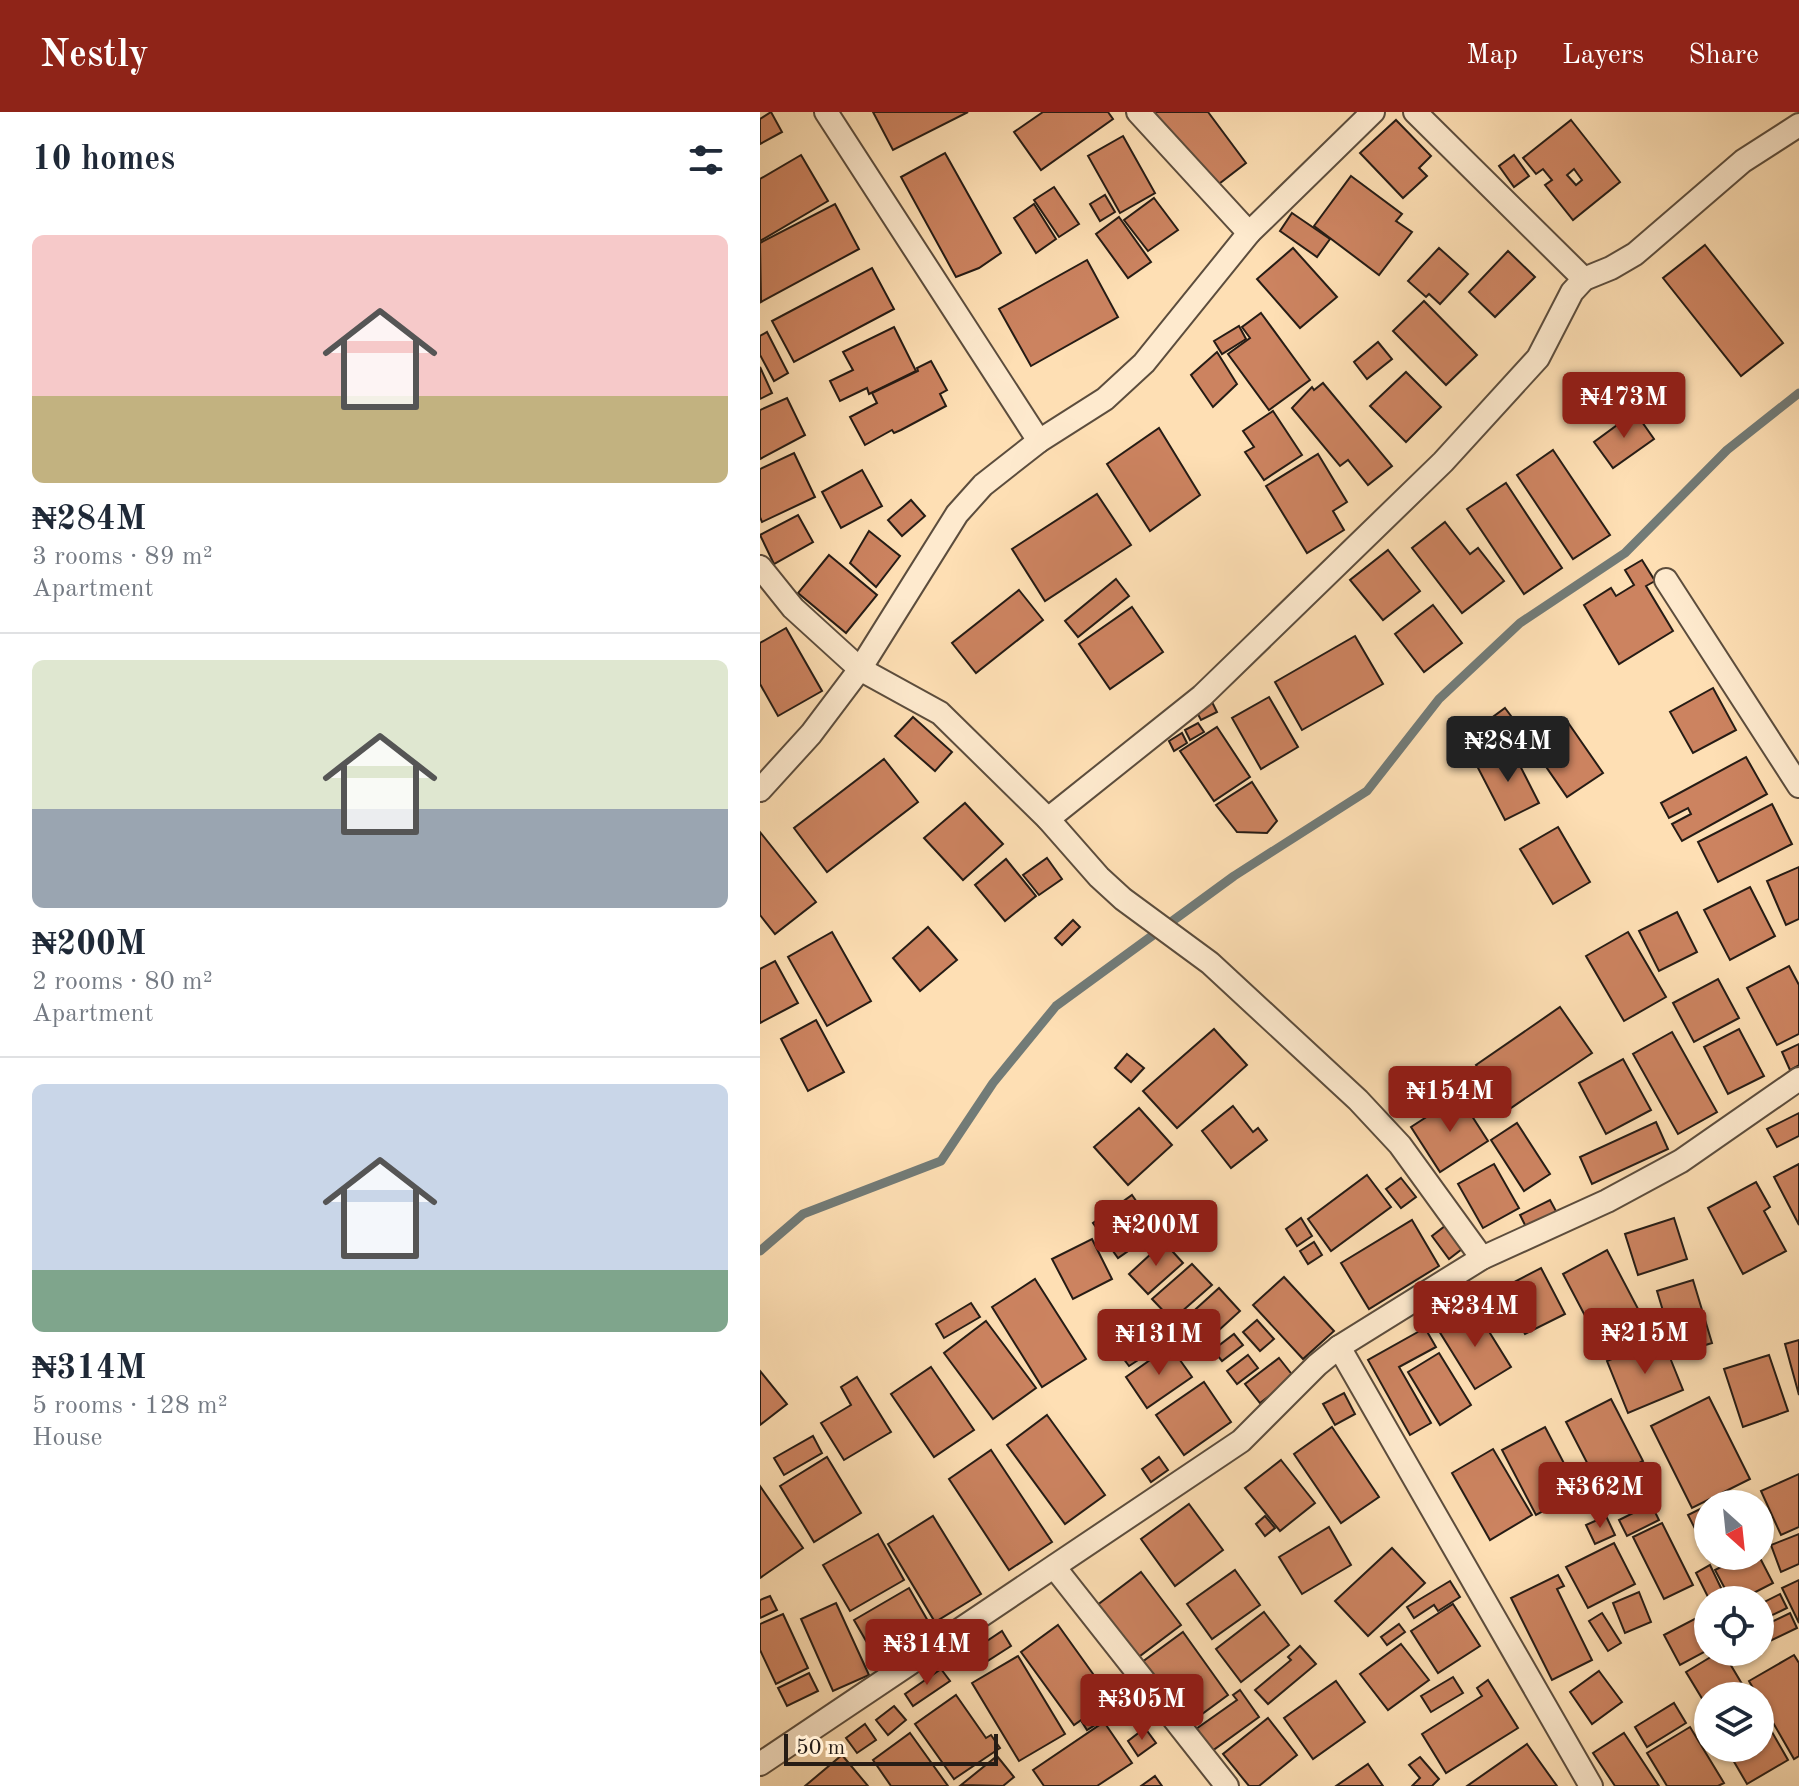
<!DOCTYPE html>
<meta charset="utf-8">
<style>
body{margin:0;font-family:"Old Standard TT",serif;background:#f6f6f7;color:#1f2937;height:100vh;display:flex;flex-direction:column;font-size:30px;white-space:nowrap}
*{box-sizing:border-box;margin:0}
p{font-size:26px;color:#747a83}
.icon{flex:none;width:44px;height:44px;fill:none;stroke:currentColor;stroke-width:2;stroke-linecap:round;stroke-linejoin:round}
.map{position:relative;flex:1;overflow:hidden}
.sheet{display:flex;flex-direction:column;background:#fff;width:760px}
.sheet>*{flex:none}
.needle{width:52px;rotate:153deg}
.controls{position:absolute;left:934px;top:1378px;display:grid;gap:16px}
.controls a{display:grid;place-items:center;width:80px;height:80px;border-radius:50%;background:#fff;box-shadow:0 2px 6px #0004;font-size:40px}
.scale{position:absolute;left:24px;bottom:20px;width:214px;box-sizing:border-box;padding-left:8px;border:4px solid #261c15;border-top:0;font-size:22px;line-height:28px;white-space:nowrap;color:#261c15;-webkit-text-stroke:6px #feeace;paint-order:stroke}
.price{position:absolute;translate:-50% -68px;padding:0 18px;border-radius:8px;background:#8f2418;color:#fff;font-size:26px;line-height:52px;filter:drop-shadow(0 2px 4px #0008)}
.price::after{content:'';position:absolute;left:50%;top:48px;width:24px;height:18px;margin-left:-12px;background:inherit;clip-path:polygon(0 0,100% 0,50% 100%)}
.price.selected{background:#222;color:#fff}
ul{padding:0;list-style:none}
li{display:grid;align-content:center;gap:16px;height:424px;padding:0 32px}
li+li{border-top:2px solid #e0e1e3}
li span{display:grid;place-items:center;height:248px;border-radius:12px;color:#555}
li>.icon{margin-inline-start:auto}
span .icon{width:144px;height:144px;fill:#fffc;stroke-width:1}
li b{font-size:34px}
h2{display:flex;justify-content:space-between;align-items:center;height:96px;padding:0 32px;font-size:34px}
header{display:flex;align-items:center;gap:48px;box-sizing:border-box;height:112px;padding:0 40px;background:#8f2418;color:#fff}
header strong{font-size:38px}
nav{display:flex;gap:44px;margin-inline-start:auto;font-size:28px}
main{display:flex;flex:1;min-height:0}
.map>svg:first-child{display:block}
</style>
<header>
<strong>Nestly</strong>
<nav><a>Map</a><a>Layers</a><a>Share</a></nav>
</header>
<main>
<section class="sheet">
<h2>10 homes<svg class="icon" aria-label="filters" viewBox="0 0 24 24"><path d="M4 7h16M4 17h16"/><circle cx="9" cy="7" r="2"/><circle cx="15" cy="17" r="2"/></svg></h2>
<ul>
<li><span style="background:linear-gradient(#f6c9c9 65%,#c2b280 0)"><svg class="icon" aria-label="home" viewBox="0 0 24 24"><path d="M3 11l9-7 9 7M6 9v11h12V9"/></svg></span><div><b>₦284M</b><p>3 rooms · 89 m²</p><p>Apartment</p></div></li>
<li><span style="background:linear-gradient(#dfe7d0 60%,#9aa5b1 0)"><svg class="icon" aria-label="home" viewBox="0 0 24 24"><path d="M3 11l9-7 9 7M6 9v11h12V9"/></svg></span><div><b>₦200M</b><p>2 rooms · 80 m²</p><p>Apartment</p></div></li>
<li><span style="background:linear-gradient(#c9d6e8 75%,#7fa58c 0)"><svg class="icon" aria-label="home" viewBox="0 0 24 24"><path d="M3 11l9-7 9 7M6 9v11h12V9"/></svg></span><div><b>₦314M</b><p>5 rooms · 128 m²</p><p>House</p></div></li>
</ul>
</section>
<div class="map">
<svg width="1039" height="1674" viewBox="0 0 1039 1674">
<rect width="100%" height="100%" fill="#fedfb4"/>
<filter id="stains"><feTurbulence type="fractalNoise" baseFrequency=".0025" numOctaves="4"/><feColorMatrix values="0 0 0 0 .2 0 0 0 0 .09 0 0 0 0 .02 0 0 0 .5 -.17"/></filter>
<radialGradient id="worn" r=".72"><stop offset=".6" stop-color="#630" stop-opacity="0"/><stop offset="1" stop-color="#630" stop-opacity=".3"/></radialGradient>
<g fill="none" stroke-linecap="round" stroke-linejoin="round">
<path stroke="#727b77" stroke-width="9" d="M0 1139 43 1102 181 1049 233 971 296 894 474 764 607 679 679 587 760 511 865 441 967 338 1039 281"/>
</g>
<g fill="#cc8360" stroke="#261c15" stroke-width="2" fill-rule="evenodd">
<path d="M11 0 22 20 0 32V7Z"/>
<path d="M113 0H208L133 38Z"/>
<path d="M283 0H348L353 7 281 58 254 20Z"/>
<path d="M394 0H448L486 51 451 78Z"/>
<path d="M636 8 671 44 659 56 667 64 643 86 600 41Z"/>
<path d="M811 8 860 70 813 108 785 73 792 68 783 57 776 62 763 46ZM814 57 822 68 816 73 807 63Z"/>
<path d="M363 24 395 81 360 101 328 44Z"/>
<path d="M185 41 241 141 219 156 196 165 141 65Z"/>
<path d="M41 43 68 89 0 129V67Z"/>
<path d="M754 43 769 64 754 75 739 54Z"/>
<path d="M591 64 642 102 636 109 652 120 619 163 554 114Z"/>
<path d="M294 75 319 112 299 125 274 88Z"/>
<path d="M345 83 355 100 340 109 330 92Z"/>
<path d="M394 86 418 118 388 139 364 108Z"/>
<path d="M75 92 99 137 1 190 0 131Z"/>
<path d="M274 92 296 127 276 141 254 106Z"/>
<path d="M532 101 570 127 557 145 520 119Z"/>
<path d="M359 105 391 150 368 166 336 122Z"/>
<path d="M945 133 1023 231 981 264 903 166Z"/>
<path d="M533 136 577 185 540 216 497 167Z"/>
<path d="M679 136 708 162 680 192 669 182 666 185 648 169Z"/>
<path d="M748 139 775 165 735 205 709 180Z"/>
<path d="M327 148 358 205 271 254 239 197Z"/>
<path d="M112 156 134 197 34 250 12 209Z"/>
<path d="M664 189 717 243 686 273 633 219Z"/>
<path d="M501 201 550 268 509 298 468 242 490 226 482 215Z"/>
<path d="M479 214 486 227 462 242 454 229Z"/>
<path d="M134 215 156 259 109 282 107 276 80 289 70 269 93 258 83 240Z"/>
<path d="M7 220 28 261 14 269 0 243V224Z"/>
<path d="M618 230 632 247 607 267 594 250Z"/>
<path d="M457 240 477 272 453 295 431 263Z"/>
<path d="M171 249 187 278 180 282 186 294 141 318 134 321 132 318 105 333 90 305 117 291 112 281 158 259 157 256Z"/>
<path d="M0 255 12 281 0 287Z"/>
<path d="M646 260 681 295 646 330 610 294Z"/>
<path d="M563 271 632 354 608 373 588 348 580 354 532 296 552 275 554 278Z"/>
<path d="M27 286 45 323 0 347V298Z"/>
<path d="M513 299 542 343 504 368 485 340 494 335 483 319Z"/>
<path d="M875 300 894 327 853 356 834 330Z"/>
<path d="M399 316 440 383 390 419 347 352Z"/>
<path d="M793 338 850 423 813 447 757 363Z"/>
<path d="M34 341 55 385 2 410 0 405V357Z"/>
<path d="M558 342 587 390 573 399 584 418 547 441 506 374Z"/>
<path d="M102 358 122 394 81 416 62 380Z"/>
<path d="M746 371 802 456 764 482 707 397Z"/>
<path d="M337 382 371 433 285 489 252 437Z"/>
<path d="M151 388 165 404 142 424 128 408Z"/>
<path d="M38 403 53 430 14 452 0 423Z"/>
<path d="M685 410 710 442 718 436 744 469 702 501 652 436Z"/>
<path d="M109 419 140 444 116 475 90 451Z"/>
<path d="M628 438 660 479 623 508 590 468Z"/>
<path d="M69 443 117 483 86 521 38 481Z"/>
<path d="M882 448 895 469 886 474 913 519 859 552 824 493 851 476 856 484 874 473 865 458Z"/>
<path d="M356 467 369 484 318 525 305 509Z"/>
<path d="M259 478 283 508 216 561 192 531Z"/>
<path d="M673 493 702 531 664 560 635 522Z"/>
<path d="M372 495 403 540 350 577 319 532Z"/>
<path d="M26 516 62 579 18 604 0 572V531Z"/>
<path d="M595 524 623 572 542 618 515 570Z"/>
<path d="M953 576 976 618 933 641 910 600Z"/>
<path d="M509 585 538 635 501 657 472 606Z"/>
<path d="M450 586 457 600 441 608 434 595Z"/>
<path d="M745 596 766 624 746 637 726 610Z"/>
<path d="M153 605 192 640 175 659 135 624Z"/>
<path d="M438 611 444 620 430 628 425 618Z"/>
<path d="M809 612 843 661 807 685 773 636Z"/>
<path d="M457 615 490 665 454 689 420 639Z"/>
<path d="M422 621 427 631 414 639 409 629Z"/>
<path d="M751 636 779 691 745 708 717 654Z"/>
<path d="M986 645 1007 682 922 729 912 712 931 702 928 696 909 706 901 691Z"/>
<path d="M124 647 158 690 67 760 34 716Z"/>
<path d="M492 670 517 709 507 721 477 720 456 693Z"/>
<path d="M205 691 243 732 203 768 164 726Z"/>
<path d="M1012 692 1032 732 958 770 938 730Z"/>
<path d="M798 715 830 770 793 792 760 737Z"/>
<path d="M0 720 56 790 15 822 0 803Z"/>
<path d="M287 746 302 767 279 783 263 763Z"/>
<path d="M246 747 276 784 245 809 215 773Z"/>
<path d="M1039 755V807L1026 813 1007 769Z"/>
<path d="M990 775 1015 824 970 848 944 798Z"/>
<path d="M917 800 937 840 899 859 879 819Z"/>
<path d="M313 808 320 815 302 833 295 826Z"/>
<path d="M168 815 197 848 160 879 133 846Z"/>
<path d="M72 820 111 889 67 914 28 845Z"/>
<path d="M868 820 906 885 864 909 826 844Z"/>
<path d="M15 849 38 891 0 911V857Z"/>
<path d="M1029 854 1039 873V922L1017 933 987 876Z"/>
<path d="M958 867 979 906 934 930 913 891Z"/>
<path d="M800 895 832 941 748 998 716 953Z"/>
<path d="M56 908 84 960 48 979 21 927Z"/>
<path d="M454 917 487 953 417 1016 383 979Z"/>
<path d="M979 917 1004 964 968 982 944 935Z"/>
<path d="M912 920 957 1000 918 1022 873 942Z"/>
<path d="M1039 932V953L1030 958 1022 940Z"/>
<path d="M367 942 384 956 371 970 355 956Z"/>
<path d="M863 947 891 998 846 1022 819 971Z"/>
<path d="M699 984 728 1029 680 1060 651 1015Z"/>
<path d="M473 994 493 1020 498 1016 507 1028 471 1056 442 1019Z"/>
<path d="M379 996 412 1033 368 1073 334 1035Z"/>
<path d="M1039 1001V1024L1017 1035 1007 1017Z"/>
<path d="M896 1010 908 1037 832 1072 820 1045Z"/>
<path d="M757 1011 790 1062 764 1079 731 1028Z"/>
<path d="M734 1052 759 1096 723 1116 698 1072Z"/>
<path d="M1039 1052V1113L1014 1065Z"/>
<path d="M607 1063 631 1095 571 1139 548 1107Z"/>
<path d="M641 1066 656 1085 641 1096 626 1077Z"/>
<path d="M996 1070 1010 1095 1004 1099 1026 1139 983 1162 948 1096Z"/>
<path d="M372 1083 397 1119 358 1146 333 1111Z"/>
<path d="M790 1088 797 1101 767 1117 760 1103Z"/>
<path d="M541 1106 552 1124 537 1134 526 1117Z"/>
<path d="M914 1106 927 1147 878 1163 865 1122Z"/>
<path d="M652 1108 679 1154 609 1197 581 1151Z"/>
<path d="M685 1114 702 1137 689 1147 672 1124Z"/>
<path d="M332 1127 352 1167 313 1187 292 1147Z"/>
<path d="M404 1130 423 1151 388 1182 369 1162Z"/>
<path d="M554 1130 562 1143 548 1152 540 1139Z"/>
<path d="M847 1138 886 1212 842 1236 803 1162Z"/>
<path d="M432 1152 452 1173 412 1208 392 1187Z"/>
<path d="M781 1156 805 1202 765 1222 741 1177Z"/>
<path d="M524 1165 574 1219 543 1247 493 1193Z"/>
<path d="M275 1167 326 1247 282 1275 232 1195Z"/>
<path d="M933 1168 952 1231 916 1242 897 1179Z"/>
<path d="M734 1174 745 1197 728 1205 717 1181Z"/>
<path d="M459 1176 480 1199 437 1238 416 1215Z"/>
<path d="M211 1191 220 1205 184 1226 176 1212Z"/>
<path d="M715 1197 751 1255 715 1277 679 1219Z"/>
<path d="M497 1208 514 1227 500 1239 483 1220Z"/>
<path d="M226 1209 276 1276 233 1307 184 1241Z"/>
<path d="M665 1216 676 1235 639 1255 671 1311 650 1323 608 1248Z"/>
<path d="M399 1217 406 1230 369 1254 360 1242Z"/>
<path d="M474 1222 483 1233 462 1249 453 1238Z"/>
<path d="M902 1226 923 1278 868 1301 847 1249Z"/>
<path d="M1039 1228V1283L1025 1232Z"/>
<path d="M410 1234 432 1265 387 1296 366 1265Z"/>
<path d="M679 1241 711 1293 680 1313 648 1260Z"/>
<path d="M488 1243 498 1256 477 1272 467 1259Z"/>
<path d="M1009 1243 1028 1299 983 1315 964 1257Z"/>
<path d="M519 1246 534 1265 500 1291 485 1272Z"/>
<path d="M171 1255 214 1318 174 1345 131 1282Z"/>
<path d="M0 1259 27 1292 0 1313Z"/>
<path d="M97 1265 131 1320 84 1348 61 1311 91 1293 81 1275Z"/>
<path d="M444 1270 471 1310 424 1343 396 1303Z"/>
<path d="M584 1281 595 1302 575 1313 563 1292Z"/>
<path d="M949 1285 990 1367 932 1396 891 1314Z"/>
<path d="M851 1287 883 1349 838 1372 806 1310Z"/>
<path d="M287 1303 345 1383 305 1412 247 1333Z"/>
<path d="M572 1315 619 1385 581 1411 534 1342Z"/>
<path d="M785 1315 819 1380 776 1403 742 1338Z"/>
<path d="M53 1324 62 1341 24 1363 14 1346Z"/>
<path d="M733 1337 772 1403 730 1428 692 1361Z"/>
<path d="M231 1338 292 1430 249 1458 189 1367Z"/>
<path d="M67 1345 101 1401 54 1430 20 1374Z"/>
<path d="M399 1345 408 1358 391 1370 382 1357Z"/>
<path d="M521 1348 555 1391 520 1419 485 1376Z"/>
<path d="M1039 1362V1415L1021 1423 1001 1379Z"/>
<path d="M0 1374 43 1436 0 1466Z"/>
<path d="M969 1382 975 1392H949Z"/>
<path d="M429 1392 463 1438 415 1474 381 1427Z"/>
<path d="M891 1392 899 1408 867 1424 859 1408Z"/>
<path d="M948 1393V1442L928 1403Z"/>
<path d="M173 1404 221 1482 175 1510 128 1432Z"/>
<path d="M505 1404 515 1416 505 1424 496 1412Z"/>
<path d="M846 1404 855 1423 835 1432 826 1413Z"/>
<path d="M902 1411 933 1473 904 1487 873 1425Z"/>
<path d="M569 1415 591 1453 542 1482 519 1445Z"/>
<path d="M118 1422 144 1468 90 1499 63 1453Z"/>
<path d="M1039 1422V1452L1021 1460 1011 1433Z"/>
<path d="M854 1431 875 1472 828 1496 806 1455Z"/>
<path d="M632 1436 665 1471 608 1524 575 1489Z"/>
<path d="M982 1444H999L1013 1471 980 1488H971L955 1458Z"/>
<path d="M950 1453 962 1478 948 1485 936 1461Z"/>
<path d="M475 1458 500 1493 452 1527 427 1492Z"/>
<path d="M381 1460 421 1513 376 1547 336 1494Z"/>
<path d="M798 1463 804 1474 797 1477 832 1548 792 1568 751 1486Z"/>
<path d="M1039 1468V1511L1022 1476Z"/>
<path d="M690 1469 700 1485 678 1499 674 1493 654 1506 647 1495Z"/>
<path d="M149 1476 176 1523 121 1555 94 1508Z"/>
<path d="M879 1480 891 1510 865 1521 853 1491Z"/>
<path d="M1020 1482 1027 1496 1000 1509V1492Z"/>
<path d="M10 1484 17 1498 0 1506V1488Z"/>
<path d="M76 1491 109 1563 73 1579 41 1507Z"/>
<path d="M693 1492 720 1534 678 1561 651 1519Z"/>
<path d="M504 1500 529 1533 481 1570 456 1537Z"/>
<path d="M842 1501 861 1531 848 1539 829 1509Z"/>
<path d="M946 1501 948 1538 920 1553 904 1523Z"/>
<path d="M1030 1501 1037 1516 1010 1529 1003 1514Z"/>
<path d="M23 1502 48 1556 16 1572 0 1538V1512Z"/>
<path d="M639 1512 645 1520 627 1533 621 1525Z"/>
<path d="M298 1513 351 1587 314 1613 261 1540Z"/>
<path d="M242 1519 251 1534 215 1557 206 1543Z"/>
<path d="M423 1520 468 1583 423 1616 378 1553Z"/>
<path d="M641 1532 669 1568 628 1598 600 1562Z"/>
<path d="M540 1534 556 1552 508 1592 495 1578 531 1548 528 1545Z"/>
<path d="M959 1540H963L982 1572 962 1584H948L946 1593 926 1560Z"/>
<path d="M1034 1543 1039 1551V1644L1034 1647 989 1569Z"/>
<path d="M258 1544 305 1622 259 1649 212 1571Z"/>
<path d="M181 1557 190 1569 153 1594 145 1582Z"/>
<path d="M839 1559 862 1590 832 1612 810 1580Z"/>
<path d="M49 1561 58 1579 27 1594 18 1576Z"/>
<path d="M693 1565 703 1581 671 1600 661 1584Z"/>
<path d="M728 1568 758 1616 686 1661 662 1622 722 1584 717 1576Z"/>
<path d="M576 1569 605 1610 553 1647 524 1606Z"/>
<path d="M480 1578 499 1605 452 1639 436 1617 477 1588 473 1583Z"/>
<path d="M196 1583 226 1626 231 1623 240 1636 194 1667 155 1612Z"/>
<path d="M914 1591 926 1611 887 1635 875 1615Z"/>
<path d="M134 1594 146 1608 128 1623 116 1608Z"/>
<path d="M1000 1599 1028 1648 987 1672 966 1636H1000Z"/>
<path d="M339 1600 343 1608 327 1618 322 1610Z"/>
<path d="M508 1606 537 1643 499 1674H489L463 1642Z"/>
<path d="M344 1610 372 1651 337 1674H284L273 1658Z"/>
<path d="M105 1612 116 1628 97 1641 86 1626Z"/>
<path d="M930 1615 964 1671 958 1674H907L887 1641Z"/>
<path d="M385 1616 396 1631 378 1644 368 1629Z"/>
<path d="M150 1621 188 1674H131L113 1648Z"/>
<path d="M864 1621 899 1674H855L833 1641Z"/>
<path d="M767 1632 797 1674H707Z"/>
<path d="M82 1643 108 1674H45Z"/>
<path d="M237 1644 254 1665 243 1674 201 1673Z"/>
<path d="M660 1645 679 1667 672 1674H652L660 1666 649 1653Z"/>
<path d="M608 1652 623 1674H576Z"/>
<path d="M395 1664 402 1674H381Z"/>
</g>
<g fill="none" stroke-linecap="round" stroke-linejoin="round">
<g stroke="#5c4d3d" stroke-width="26">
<g id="street">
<path d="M66 0 279 329"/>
<path d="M378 0 489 121"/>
<path d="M655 0 824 167"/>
<path d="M0 455 33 496 100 557 180 601 288 707 339 765 363 787 450 851 598 988 640 1033 722 1146"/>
<path d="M906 468 1039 674"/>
<path d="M0 678 51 622 100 557 197 402 223 373 279 329 345 287 384 251 489 121 613 0"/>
<path d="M288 707 442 584 683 350 778 246 812 180 824 167 851 156 875 142 983 49 1039 13"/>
<path d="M579 1235 831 1674"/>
<path d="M295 1456 467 1674"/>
<path d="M0 1652 481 1329 557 1253 579 1235 722 1146 847 1089 921 1049 1039 967"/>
</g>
</g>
<use href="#street" stroke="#feeace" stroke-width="22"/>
</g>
<rect width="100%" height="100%" filter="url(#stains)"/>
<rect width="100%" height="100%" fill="url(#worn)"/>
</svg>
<div class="controls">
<a><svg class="needle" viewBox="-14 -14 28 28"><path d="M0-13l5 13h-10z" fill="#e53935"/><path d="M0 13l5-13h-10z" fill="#747a83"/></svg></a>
<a><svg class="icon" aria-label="locate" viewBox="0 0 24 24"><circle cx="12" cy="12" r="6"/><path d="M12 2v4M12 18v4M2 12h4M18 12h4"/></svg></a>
<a><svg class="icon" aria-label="layers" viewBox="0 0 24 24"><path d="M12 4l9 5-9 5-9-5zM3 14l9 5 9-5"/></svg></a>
</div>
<div class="scale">50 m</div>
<b class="price" style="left:864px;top:328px">₦473M</b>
<b class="price selected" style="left:748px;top:672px">₦284M</b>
<b class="price" style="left:690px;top:1022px">₦154M</b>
<b class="price" style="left:396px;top:1156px">₦200M</b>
<b class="price" style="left:715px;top:1237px">₦234M</b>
<b class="price" style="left:885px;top:1264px">₦215M</b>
<b class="price" style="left:399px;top:1265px">₦131M</b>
<b class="price" style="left:840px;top:1418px">₦362M</b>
<b class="price" style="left:167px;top:1575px">₦314M</b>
<b class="price" style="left:382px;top:1630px">₦305M</b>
</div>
</main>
